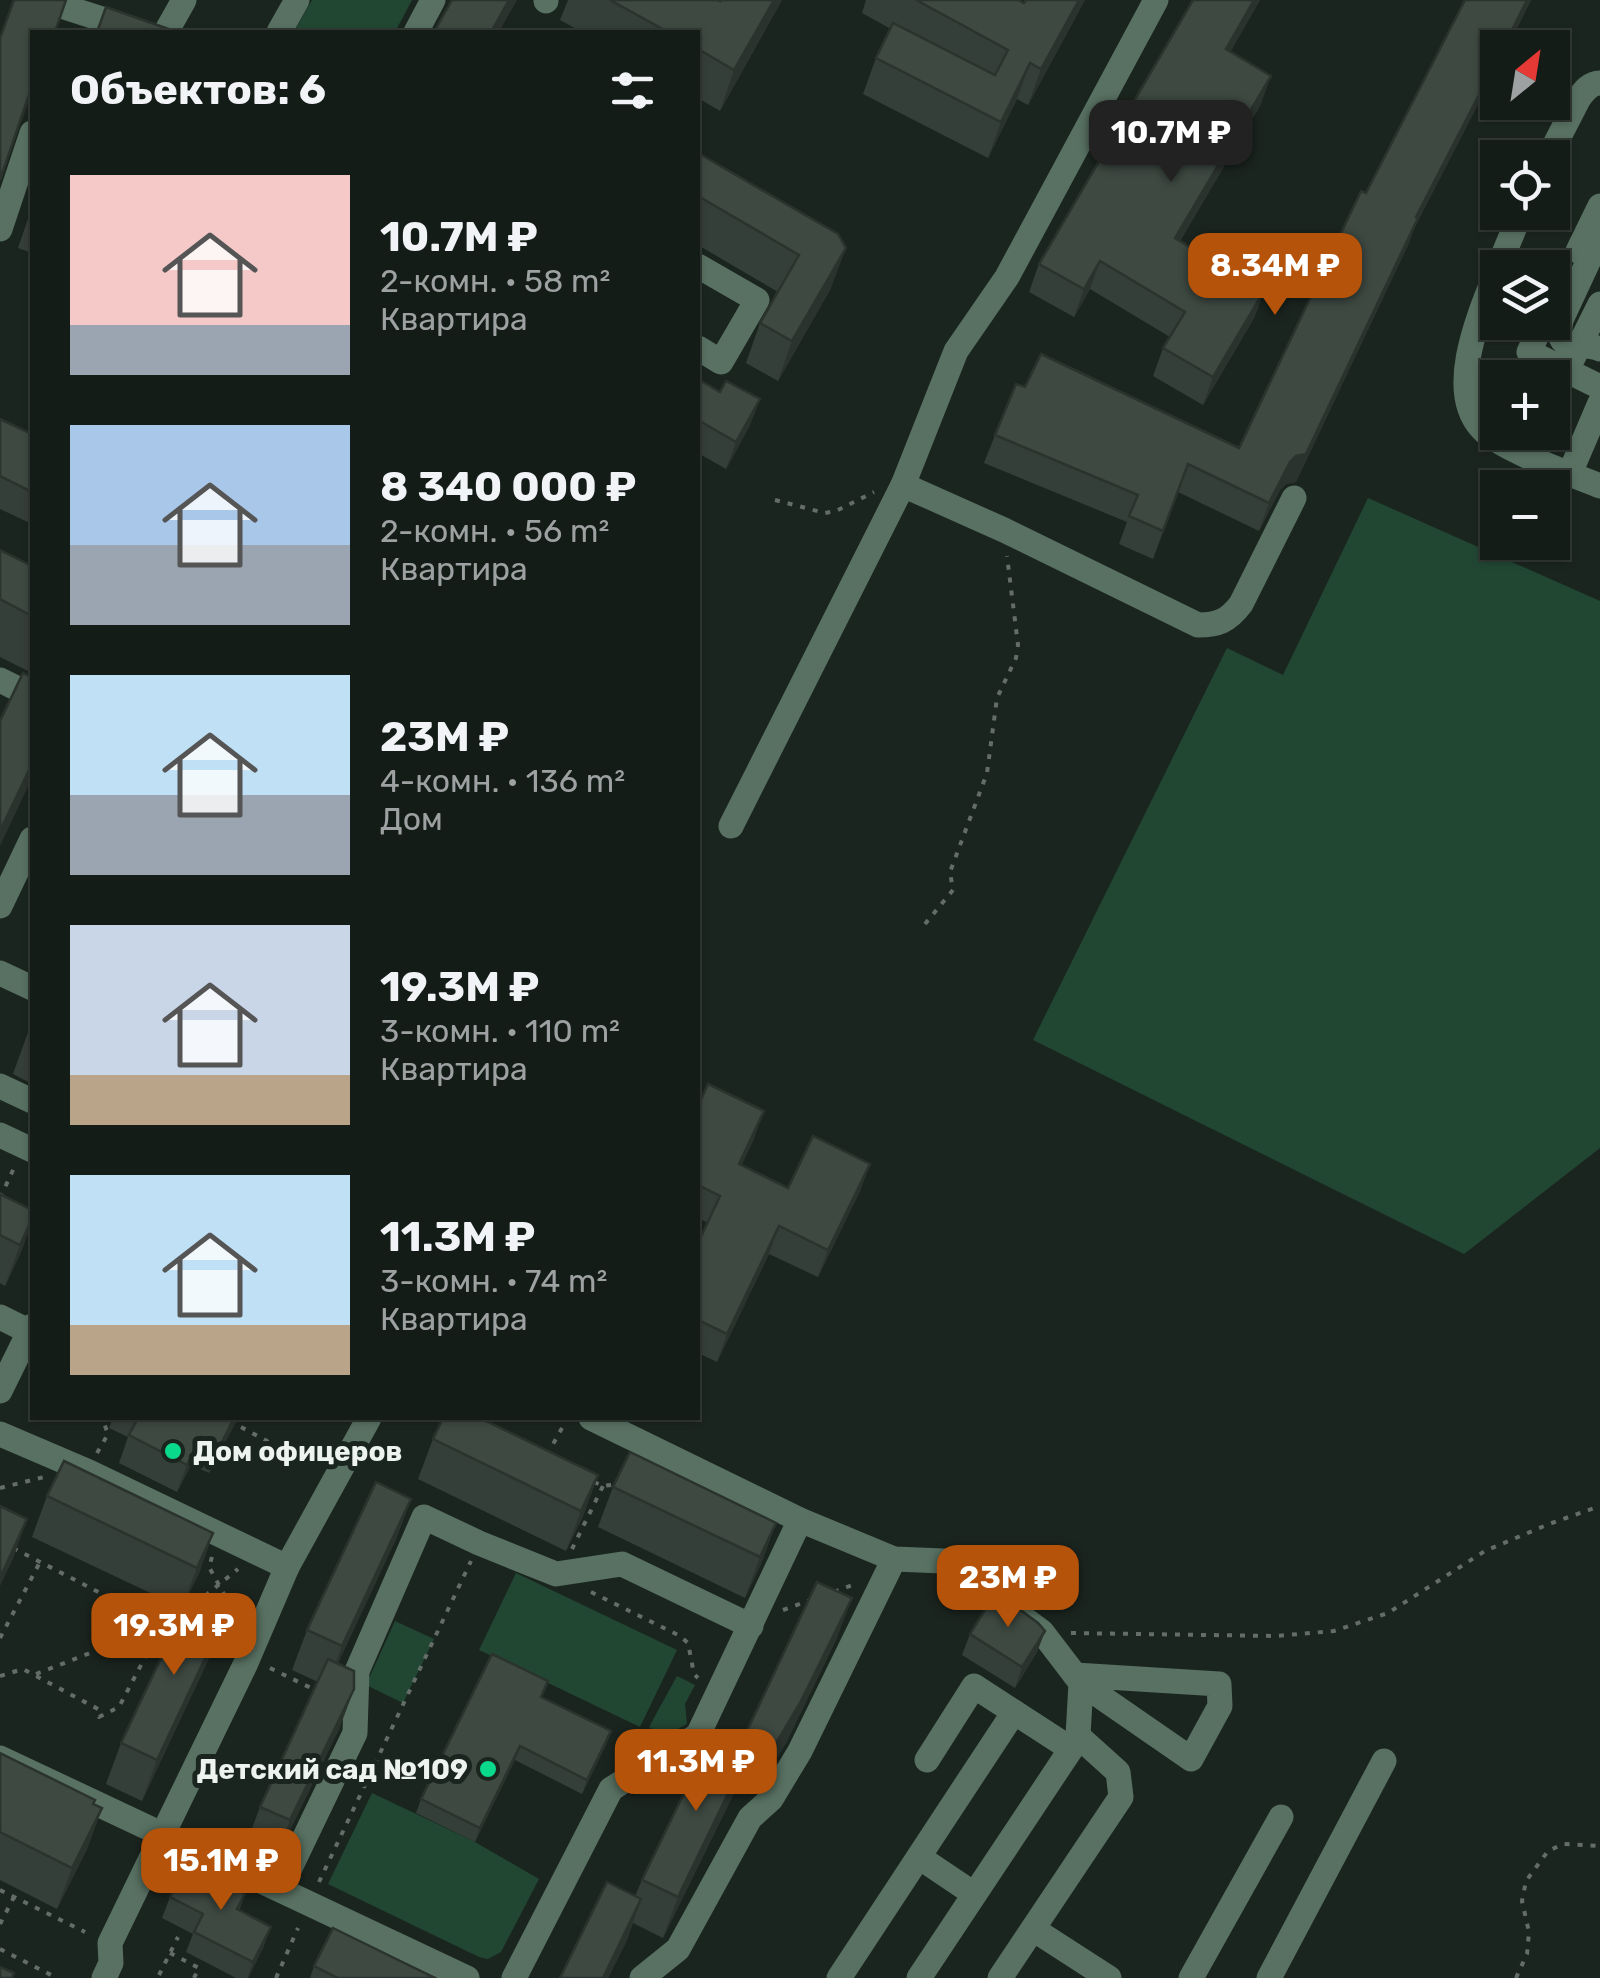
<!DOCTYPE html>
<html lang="ru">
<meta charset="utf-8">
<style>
body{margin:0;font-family:Rubik,sans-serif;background:#1d2520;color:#f1f3f6;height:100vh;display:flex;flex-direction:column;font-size:38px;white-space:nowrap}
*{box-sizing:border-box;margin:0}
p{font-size:32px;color:#9da1a1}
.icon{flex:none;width:55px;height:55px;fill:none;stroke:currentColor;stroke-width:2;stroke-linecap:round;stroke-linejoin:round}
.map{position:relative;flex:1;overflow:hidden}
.sheet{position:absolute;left:30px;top:30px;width:670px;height:1390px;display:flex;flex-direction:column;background:#141c17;border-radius:0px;box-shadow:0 2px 8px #0004,0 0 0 2px #333a36}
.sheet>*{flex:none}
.needle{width:65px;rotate:30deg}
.fabs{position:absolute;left:1480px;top:30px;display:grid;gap:20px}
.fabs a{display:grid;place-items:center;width:90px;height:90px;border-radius:0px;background:#141c17;box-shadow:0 2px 8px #0004,0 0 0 2px #333a36;font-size:50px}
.price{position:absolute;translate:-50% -85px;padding:0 22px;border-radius:20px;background:#b45309;color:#fff;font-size:32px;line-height:65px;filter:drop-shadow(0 2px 5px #0008)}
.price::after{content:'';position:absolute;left:50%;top:60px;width:30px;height:22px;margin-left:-15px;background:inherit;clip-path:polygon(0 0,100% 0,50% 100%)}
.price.selected{background:#222;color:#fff}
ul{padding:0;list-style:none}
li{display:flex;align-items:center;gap:30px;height:250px;padding:0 40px}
li span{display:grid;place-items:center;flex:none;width:280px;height:200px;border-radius:0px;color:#555}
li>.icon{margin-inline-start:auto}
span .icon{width:120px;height:120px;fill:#fffc;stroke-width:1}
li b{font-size:42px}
h2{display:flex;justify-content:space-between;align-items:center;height:120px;padding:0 40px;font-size:42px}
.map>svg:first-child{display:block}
</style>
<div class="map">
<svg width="1600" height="1978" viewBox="0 0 1600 1978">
<rect width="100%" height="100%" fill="#1b251f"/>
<g fill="#214733">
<path d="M312 0H412L395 32H304L296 28Z"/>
<path d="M1368 498 1600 601V1148L1464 1254 1033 1040 1227 648 1283 675Z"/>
<path d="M516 1573 677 1650 640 1727 479 1650Z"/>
<path d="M395 1621 434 1639 403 1703 366 1685Z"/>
<path d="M677 1676 695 1685 685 1704 687 1724 665 1736 649 1727Z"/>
<path d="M372 1793 475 1842 539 1879 501 1952 488 1959 479 1957 328 1884Z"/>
</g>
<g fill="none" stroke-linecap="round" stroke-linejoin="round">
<g stroke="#646d68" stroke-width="4" stroke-dasharray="5 8" stroke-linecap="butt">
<path d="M775 500 825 513 836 511 874 492"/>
<path d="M925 924 953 890 950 872 987 773 997 698 1016 658 1018 645 1007 556"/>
<path d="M0 1198 15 1166"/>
<path d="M29 1229 32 1244"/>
<path d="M241 1427 306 1462"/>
<path d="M497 1431 504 1418"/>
<path d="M97 1453 108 1434 104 1423 106 1418"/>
<path d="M547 1455 562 1428"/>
<path d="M594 1482 603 1486 618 1484"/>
<path d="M0 1488 44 1477"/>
<path d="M13 1548 178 1633"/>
<path d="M572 1549 603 1486"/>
<path d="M212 1557 209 1567 235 1614"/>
<path d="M591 1592 680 1636 688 1643 694 1674 698 1678"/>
<path d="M834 1592 858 1583"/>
<path d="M195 1604 238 1569"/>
<path d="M783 1610 811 1600"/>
<path d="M1071 1633 1275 1636 1334 1631 1388 1613 1485 1551 1549 1524 1600 1506"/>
<path d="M0 1638 40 1562"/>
<path d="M270 1668 315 1690"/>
<path d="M36 1674 162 1625"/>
<path d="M0 1676 23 1669 98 1709 99 1717 119 1707 162 1625"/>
<path d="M319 1882 471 1561"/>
<path d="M0 1890 85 1932"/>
<path d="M0 1924 14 1897"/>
<path d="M0 1949 57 1978"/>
<path d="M170 1953 199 1968 194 1978"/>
<path d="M159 1975 178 1937"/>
<path d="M276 1978 298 1928"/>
<path d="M1516 1978 1527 1954 1529 1932 1522 1901 1526 1881 1548 1851 1563 1844 1600 1846"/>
</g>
<g stroke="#587162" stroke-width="25">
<path d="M43 0 142 32"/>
<path d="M546 1V0"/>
<path d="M166 32 184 0"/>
<path d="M279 32 297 0"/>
<path d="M416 32 433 0"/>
<path d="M1548 158 1579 98C1584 91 1590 83 1600 83"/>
<path d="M0 229 32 133"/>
<path d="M1600 236 1561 320C1554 357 1582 340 1600 349"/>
<path d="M1578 251 1600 206"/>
<path d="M698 266 757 300 721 362 698 348"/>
<path d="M1498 268C1481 311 1445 390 1482 429 1500 449 1573 475 1600 486"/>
<path d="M1498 268 1521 212"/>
<path d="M1543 322 1529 352 1600 387"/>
<path d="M1573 358 1600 304"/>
<path d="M1570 473 1600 403"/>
<path d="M903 485 1004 530 1198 625C1218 625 1228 621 1241 604L1294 498"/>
<path d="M0 680 32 696"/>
<path d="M731 826 903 485 956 351 1007 277 1156 0"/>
<path d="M0 906 32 839"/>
<path d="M0 973 32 988"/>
<path d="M0 1086 32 1101"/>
<path d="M0 1135 32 1150"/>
<path d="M0 1317 30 1332"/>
<path d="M0 1391 32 1326"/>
<path d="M591 1418 800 1520 894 1559 968 1562 995 1597 1042 1632 1081 1683 1078 1736 1071 1749 1014 1712 839 1978"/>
<path d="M0 1434 89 1472 287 1567"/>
<path d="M1075 1675 1219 1684 1220 1706 1191 1759 1081 1683"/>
<path d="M0 1758 467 1978"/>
<path d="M927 1760 974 1686 1014 1712"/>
<path d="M919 1857 974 1894"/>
<path d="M290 1868 355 1733 357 1671 424 1517 479 1543 556 1574 622 1564 751 1626"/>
<path d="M1033 1929 1109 1978"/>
<path d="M104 1978 111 1963 110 1943 245 1665 287 1567 369 1418"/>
<path d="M514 1978 611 1789 698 1735 800 1520"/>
<path d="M642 1978 678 1949 750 1818 771 1799 800 1751 894 1559"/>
<path d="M919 1978 1071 1749"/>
<path d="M1000 1978 1121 1797 1118 1772 1078 1736"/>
<path d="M1191 1978 1281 1817"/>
<path d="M1269 1978 1384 1761"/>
</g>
</g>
<g fill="#353f39">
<path d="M568 0H717L720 1 782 0 720 111 698 98V32H582L560 20Z"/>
<path d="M866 0H1018L1024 3 1026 0H1085L1028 105 1017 99 988 158 863 94 876 58 891 29 862 13Z"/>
<path d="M1193 0H1260L1230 52 1261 104 1180 241 1264 291 1254 318 1203 405 1153 376 1163 348 1170 337 1090 289 1074 317 1029 292 1039 264Z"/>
<path d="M1465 0H1531L1507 48H1498L1414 229 1408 245 1296 482 1286 484 1280 490 1259 531 1178 492 1153 559 1119 544 1127 522 984 463 995 435 1239 448Z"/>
<path d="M698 153 831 288 778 381 746 363 760 323 778 292 698 245Z"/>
<path d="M32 207V253L18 248Z"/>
<path d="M698 379 720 392 760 399 749 427 726 469 698 453Z"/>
<path d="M0 419 32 434V524L0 509Z"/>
<path d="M0 550 32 566V673L0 657Z"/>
<path d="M32 1021V1084L13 1074Z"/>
<path d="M698 1106 754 1139 741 1166 788 1188 870 1164 860 1191 818 1277 769 1254 717 1362 698 1353V1243L708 1223 698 1218Z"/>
<path d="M0 1194 32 1210V1221L21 1252 5 1286 0 1283Z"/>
<path d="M113 1418H238L209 1473 191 1465 177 1492 119 1463 128 1437 109 1428Z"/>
<path d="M433 1439 598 1475 583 1516 566 1551 418 1479Z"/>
<path d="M613 1487 776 1523 761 1564 745 1598 598 1527Z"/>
<path d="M47 1496 213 1533 199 1573 182 1608 32 1537Z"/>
<path d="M411 1499 396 1539 338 1663 354 1689 339 1729 275 1861 245 1847 260 1807 318 1682 292 1670 307 1630Z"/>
<path d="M226 1614 211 1654 142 1801 106 1784 121 1743Z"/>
<path d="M1045 1631 1037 1652 1015 1688 962 1655 970 1634Z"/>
<path d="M837 1638 786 1743 760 1785 740 1776 736 1789 663 1938 633 1923 627 1940 608 1978H560L635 1896 642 1880 742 1744 747 1731Z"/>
<path d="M542 1697 611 1731 606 1745 582 1794 515 1760 475 1842 416 1813 421 1799Z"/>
<path d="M0 1753 102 1808 87 1849 57 1909 0 1880Z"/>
<path d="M245 1894 239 1911 271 1927 263 1948 248 1978H236L186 1952 193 1934 162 1918 170 1897Z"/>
<path d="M314 1966 435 1978H310Z"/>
</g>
<g fill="#2b332e">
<path d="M509 0H517L499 32H491Z"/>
<path d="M774 0H782L720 111 734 70Z"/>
<path d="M1079 0H1085L1028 105 1041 69Z"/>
<path d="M1254 0H1260L1216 77 1226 49Z"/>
<path d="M1527 0H1531L1507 48H1503Z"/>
<path d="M1498 58V66L1414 229 1408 245 1296 482 1286 484 1280 490 1259 531 1269 503Z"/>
<path d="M1030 63 1017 99 988 158 1001 122Z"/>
<path d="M1271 76 1261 104 1165 266 1175 238Z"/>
<path d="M32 86V93L22 120 17 128Z"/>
<path d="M846 248 831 288 778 381 792 341Z"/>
<path d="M1100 261 1090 289 1074 317 1084 289Z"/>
<path d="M1264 291 1254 318 1203 405 1213 377Z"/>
<path d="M760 399 749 427 726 469 736 442Z"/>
<path d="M32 764V778L0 846V831Z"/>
<path d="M764 1111 754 1139 728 1192 739 1164Z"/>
<path d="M870 1164 860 1191 818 1277 828 1250Z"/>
<path d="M32 1219 21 1252 5 1286 20 1245Z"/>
<path d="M779 1226 769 1254 717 1362 727 1334Z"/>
<path d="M234 1418H238L209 1473 220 1446Z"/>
<path d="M201 1437 191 1465 177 1492 187 1465Z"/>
<path d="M598 1475 583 1516 566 1551 581 1511Z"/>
<path d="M411 1499 396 1539 327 1687 342 1646Z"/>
<path d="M27 1519 13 1559 0 1586V1578Z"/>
<path d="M776 1523 761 1564 745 1598 760 1557Z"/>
<path d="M213 1533 199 1573 182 1608 197 1568Z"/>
<path d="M852 1598 837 1638 786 1743 760 1785 775 1745Z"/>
<path d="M226 1614 211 1654 142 1801 157 1760Z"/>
<path d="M1045 1631 1037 1652 1015 1688 1022 1667Z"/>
<path d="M354 1689 339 1729 275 1861 290 1820Z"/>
<path d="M611 1731 606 1745 582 1794 587 1780Z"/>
<path d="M520 1746 515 1760 475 1842 480 1828Z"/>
<path d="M750 1748 736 1789 663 1938 678 1897Z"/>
<path d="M102 1808 87 1849 57 1909 72 1868Z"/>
<path d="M641 1899 627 1940 608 1978H603Z"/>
<path d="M271 1927 263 1948 247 1978 253 1962Z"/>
</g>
<g fill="#3e4942" stroke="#2b332e" stroke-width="2.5">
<path d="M14 0H66L55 32H32V86L0 180V38Z"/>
<path d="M452 0H509L491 32H434Z"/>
<path d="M610 0H717L720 1V0H774L734 70 698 49V32H668Z"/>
<path d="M916 0H1018L1024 3 1026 0H1079L1041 69 1030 63 1001 122 876 58 893 23 995 75 1008 50Z"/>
<path d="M1193 0H1254L1226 49 1271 76 1175 238 1264 291 1213 377 1163 348 1185 312 1100 261 1084 289 1039 264Z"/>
<path d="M1465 0H1527L1503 48H1498V58L1416 217 1418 218 1306 454 1296 456 1290 462 1269 503 1188 464 1163 531 1129 516 1138 495 995 435 1016 384 1025 387 1041 354 1239 448 1361 191 1366 193Z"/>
<path d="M106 7 177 32H97Z"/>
<path d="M698 153 838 234 846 248 792 341 760 323 799 255 698 196Z"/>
<path d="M698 379 720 392 726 381 760 399 736 442 698 420Z"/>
<path d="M0 419 32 434V492L0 476Z"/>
<path d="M0 550 32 566V616L0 599Z"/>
<path d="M23 673 32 677V764L0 831V721Z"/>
<path d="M708 1084 764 1111 739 1164 788 1188 813 1136 870 1164 828 1250 779 1226 727 1334 698 1320V1243L720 1196 698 1185V1106Z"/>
<path d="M0 1194 32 1210V1219L20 1245 0 1235Z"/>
<path d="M138 1418H234L220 1446 201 1437 187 1465 129 1435Z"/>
<path d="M443 1418H480L598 1475 581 1511 433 1439Z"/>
<path d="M630 1452 776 1523 760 1557 613 1487Z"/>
<path d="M64 1461 213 1533 197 1568 47 1496Z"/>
<path d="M376 1482 411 1499 342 1646 307 1630Z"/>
<path d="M0 1506 27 1519 0 1578Z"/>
<path d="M817 1582 852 1598 800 1703 775 1745 747 1731Z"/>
<path d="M996 1592 1038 1623 1045 1631 1022 1667 970 1634Z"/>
<path d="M190 1597 226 1614 157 1760 121 1743Z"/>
<path d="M492 1654 548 1681 541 1697 611 1731 587 1780 520 1746 480 1828 421 1799Z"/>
<path d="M328 1659 354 1671V1689L290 1820 260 1807Z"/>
<path d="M714 1731 750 1748 678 1897 642 1880Z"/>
<path d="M0 1753 95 1800 93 1804 102 1808 72 1868 0 1832Z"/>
<path d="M187 1864 245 1894 237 1909 271 1927 253 1962 194 1932 203 1914 170 1897Z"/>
<path d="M607 1882 641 1899 603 1978H560Z"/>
<path d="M333 1928 435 1978H338L314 1966Z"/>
<path d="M0 1967 14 1973 12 1978H0Z"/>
</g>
<g fill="#09d98b" stroke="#1b251f" stroke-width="4">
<circle cx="173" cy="1451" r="10"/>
<circle cx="488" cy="1769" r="10"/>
</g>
<g text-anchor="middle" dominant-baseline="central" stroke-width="10" stroke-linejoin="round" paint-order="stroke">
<g font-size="28" font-weight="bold" fill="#edf4f0" stroke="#1b251f" text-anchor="start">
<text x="193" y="1451">Дом офицеров</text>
<text x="468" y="1769" text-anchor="end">Детский сад №109</text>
</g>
</g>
</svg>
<div class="fabs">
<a><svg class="needle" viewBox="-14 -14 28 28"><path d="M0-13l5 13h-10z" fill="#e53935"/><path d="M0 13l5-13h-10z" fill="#9da1a1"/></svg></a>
<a><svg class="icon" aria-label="locate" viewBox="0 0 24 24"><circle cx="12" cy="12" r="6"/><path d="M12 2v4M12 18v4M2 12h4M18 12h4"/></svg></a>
<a><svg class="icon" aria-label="layers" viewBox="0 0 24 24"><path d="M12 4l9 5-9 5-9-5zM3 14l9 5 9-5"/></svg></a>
<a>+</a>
<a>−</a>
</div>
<b class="price selected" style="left:1171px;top:185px">10.7M ₽</b>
<b class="price" style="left:1275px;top:318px">8.34M ₽</b>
<b class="price" style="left:1008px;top:1630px">23M ₽</b>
<b class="price" style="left:174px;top:1678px">19.3M ₽</b>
<b class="price" style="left:696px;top:1814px">11.3M ₽</b>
<b class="price" style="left:221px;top:1913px">15.1M ₽</b>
<section class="sheet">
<h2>Объектов: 6<svg class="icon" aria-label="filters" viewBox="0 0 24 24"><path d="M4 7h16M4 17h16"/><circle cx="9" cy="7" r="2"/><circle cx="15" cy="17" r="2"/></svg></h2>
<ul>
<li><span style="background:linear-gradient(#f6c9c9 75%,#9aa5b1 0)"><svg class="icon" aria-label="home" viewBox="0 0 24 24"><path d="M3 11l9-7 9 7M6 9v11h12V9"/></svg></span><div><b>10.7M ₽</b><p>2-комн. · 58 m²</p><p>Квартира</p></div></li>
<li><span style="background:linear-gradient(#a9c7e8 60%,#9aa5b1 0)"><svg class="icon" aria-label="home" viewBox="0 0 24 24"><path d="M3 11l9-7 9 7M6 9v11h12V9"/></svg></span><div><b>8 340 000 ₽</b><p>2-комн. · 56 m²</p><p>Квартира</p></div></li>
<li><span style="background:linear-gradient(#bfe0f5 60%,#9aa5b1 0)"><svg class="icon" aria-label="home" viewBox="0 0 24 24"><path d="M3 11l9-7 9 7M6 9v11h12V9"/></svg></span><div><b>23M ₽</b><p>4-комн. · 136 m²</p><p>Дом</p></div></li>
<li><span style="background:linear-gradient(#c9d6e8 75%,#b9a48a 0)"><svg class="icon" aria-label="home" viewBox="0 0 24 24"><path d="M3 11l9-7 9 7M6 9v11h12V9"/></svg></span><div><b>19.3M ₽</b><p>3-комн. · 110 m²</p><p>Квартира</p></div></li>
<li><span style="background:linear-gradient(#bfe0f5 75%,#b9a48a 0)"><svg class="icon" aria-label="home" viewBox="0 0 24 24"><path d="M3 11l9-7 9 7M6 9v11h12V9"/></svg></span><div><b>11.3M ₽</b><p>3-комн. · 74 m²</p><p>Квартира</p></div></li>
</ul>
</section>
</div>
